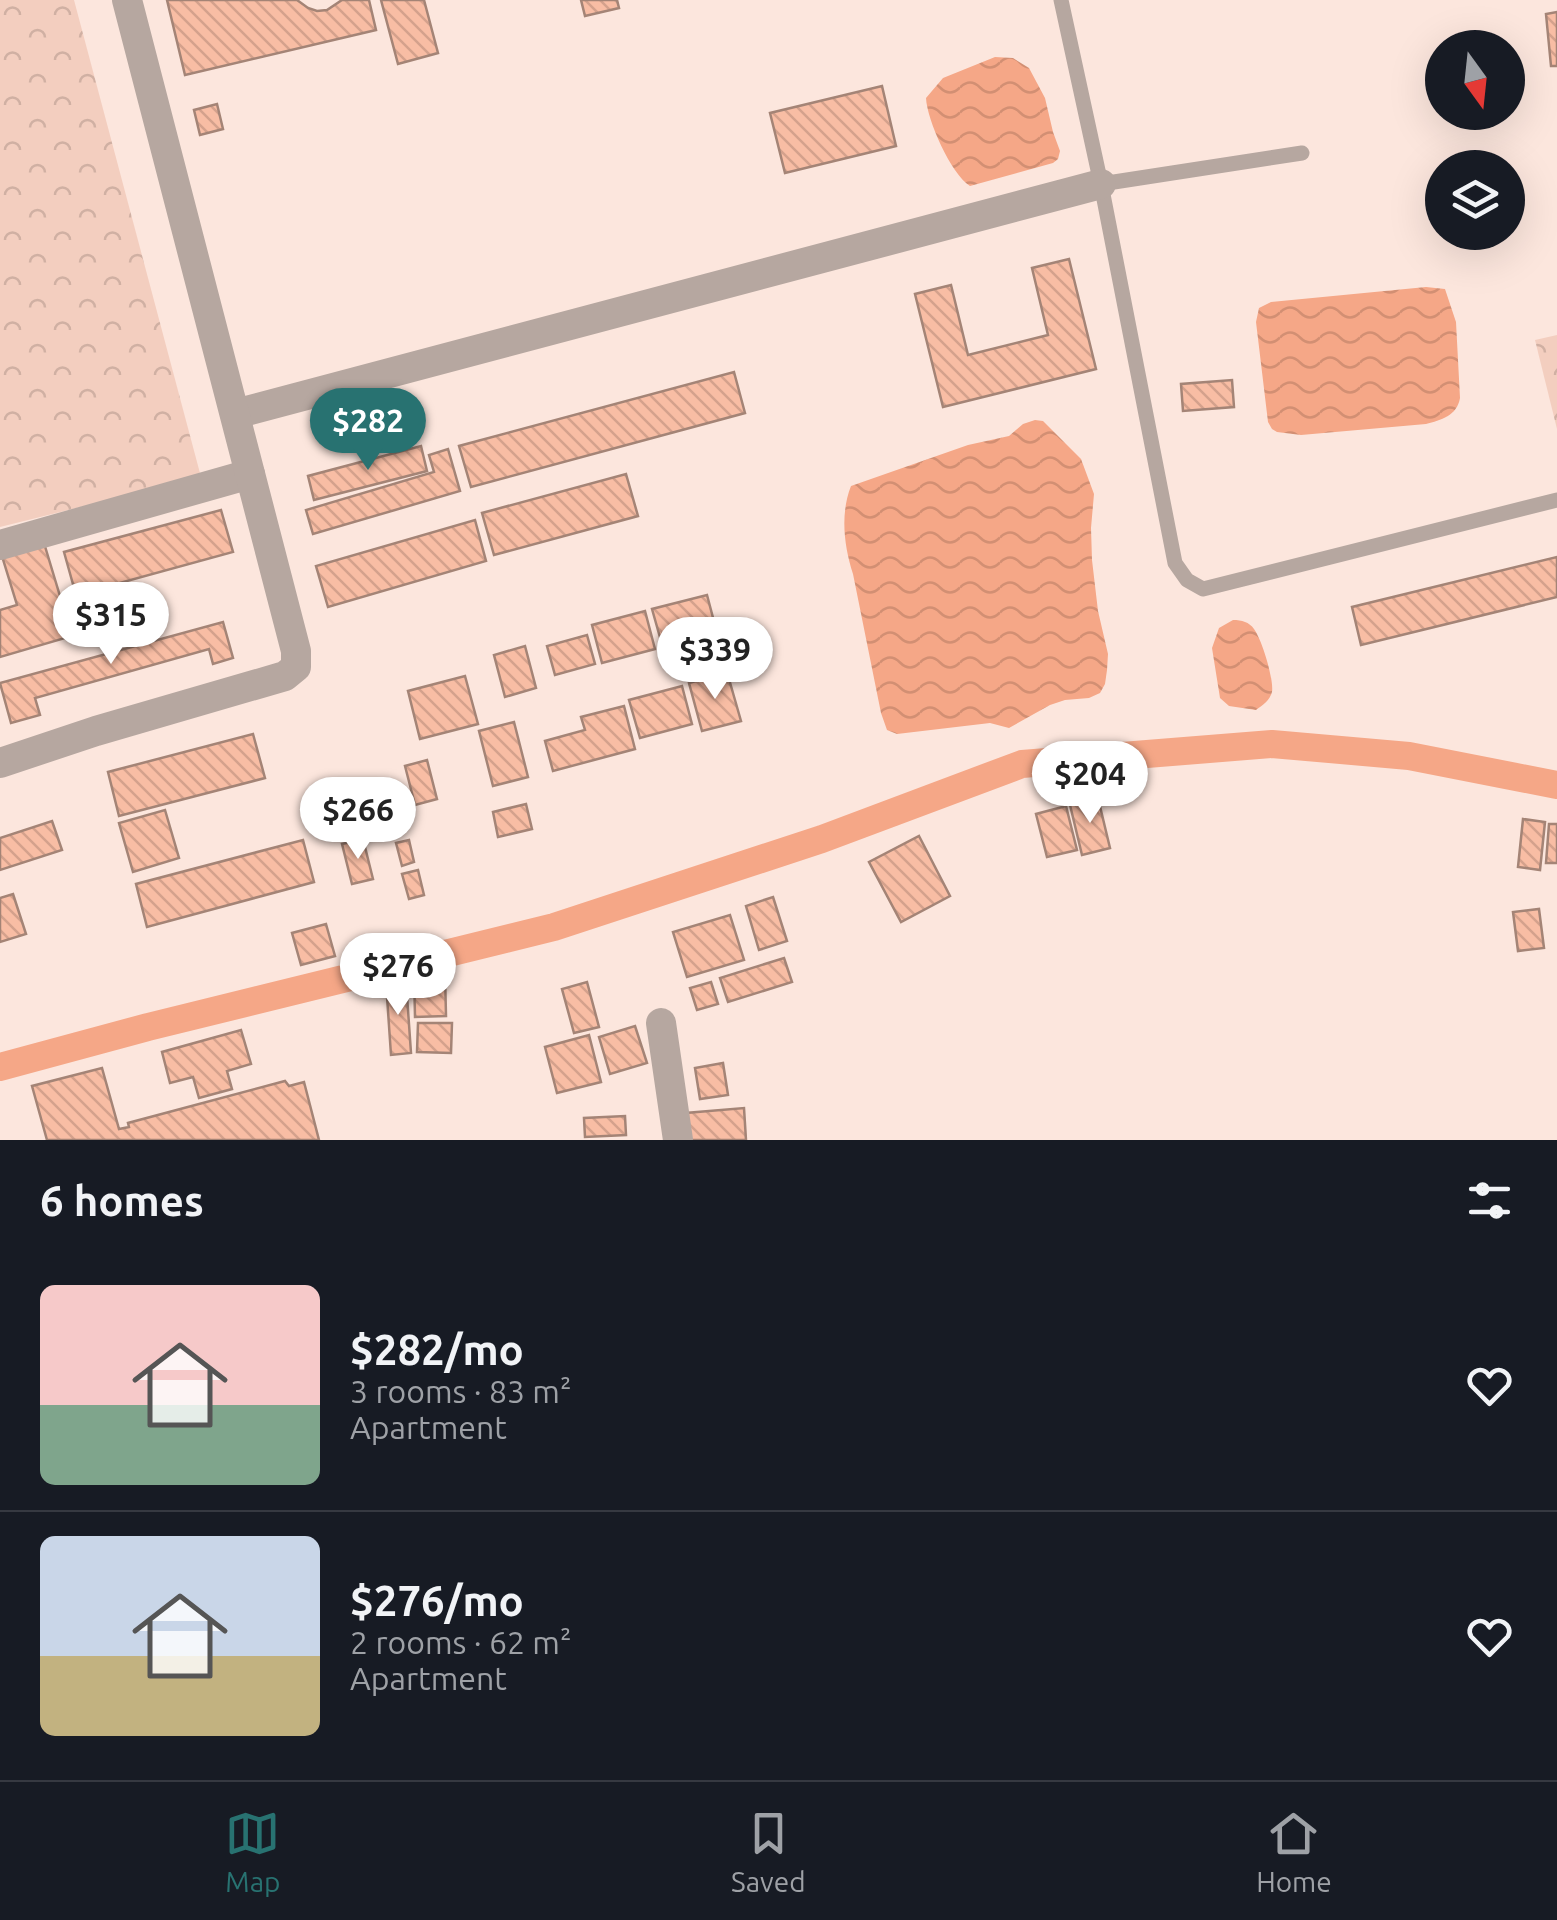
<!DOCTYPE html>
<meta charset="utf-8">
<style>
body{margin:0;font-family:Ubuntu,sans-serif;background:#20242c;color:#f1f3f6;height:100vh;display:flex;flex-direction:column;font-size:38px;white-space:nowrap}
*{box-sizing:border-box;margin:0}
p{font-size:32px;color:#9ea1a6}
.icon{flex:none;width:55px;height:55px;fill:none;stroke:currentColor;stroke-width:2;stroke-linecap:round;stroke-linejoin:round}
.map{position:relative;height:1140px;overflow:hidden}
.side{display:flex;flex-direction:column;background:#171b24;flex:1}
.side>*{flex:none}
.needle{width:65px;rotate:165deg}
.controls{position:absolute;left:1425px;top:30px;display:grid;gap:20px}
.controls a{display:grid;place-items:center;width:100px;height:100px;border-radius:50%;background:#171b24;box-shadow:0 10px 40px #0002;font-size:50px}
.price{position:absolute;translate:-50% -85px;padding:0 22px;border-radius:35px;background:#fff;color:#222;font-size:32px;line-height:65px;filter:drop-shadow(0 2px 5px #0008)}
.price::after{content:'';position:absolute;left:50%;top:60px;width:30px;height:22px;margin-left:-15px;background:inherit;clip-path:polygon(0 0,100% 0,50% 100%)}
.price.active{background:#287271;color:#fff}
ul{padding:0;list-style:none}
li{display:flex;align-items:center;gap:30px;height:250px;padding:0 40px}
li+li{border-top:2px solid #363941}
li span{display:grid;place-items:center;flex:none;width:280px;height:200px;border-radius:15px;color:#555}
li>.icon{margin-inline-start:auto}
span .icon{width:120px;height:120px;fill:#fffc;stroke-width:1}
li b{font-size:42px}
h2{display:flex;justify-content:space-between;align-items:center;height:120px;padding:0 40px;font-size:42px}
.tabs{display:flex;justify-content:space-around;align-items:center;height:140px;border-top:2px solid #363941;background:#171b24;font-size:28px;color:#9ea1a6}
.tabs a{display:grid;justify-items:center;gap:5px}
.tabs .active{color:#287271}
.map>svg:first-child{display:block}
</style>
<div class="map">
<svg width="1557" height="1140" viewBox="0 0 1557 1140">
<defs>
<pattern id="park-crowns" width="20" height="18" patternUnits="userSpaceOnUse" patternTransform="scale(2.5)"><rect width="20" height="18" fill="#f3cebf"/><path d="M2 6a3 3 0 1 1 6 0M12 15a3 3 0 1 1 6 0" fill="none" stroke="#d0b0a3"/></pattern>
<pattern id="water-waves" width="16" height="10" patternUnits="userSpaceOnUse" patternTransform="scale(2.5)"><rect width="16" height="10" fill="#f5a787"/><path d="M0 5q4-4 8 0t8 0" fill="none" stroke="#d28f73"/></pattern>
<pattern id="building-back-hatch" width="6" height="6" patternUnits="userSpaceOnUse" patternTransform="scale(2.5)"><rect width="6" height="6" fill="#f8bda4"/><path d="M-1 5l2 2M0 0l6 6M5-1l2 2" fill="none" stroke="#d4a18c"/></pattern>
</defs>
<rect width="100%" height="100%" fill="#fce6dd"/>
<g fill="url(#park-crowns)">
<path d="M0 0H74L201 477 0 527Z"/>
<path d="M1557 335V429L1535 340Z"/>
</g>
<g fill="url(#water-waves)">
<path d="M995 57 1013 58 1029 68 1045 98 1053 132 1060 151 1058 159 1053 163 970 186C951 174 927 120 926 98L943 78Z"/>
<path d="M1426 287 1445 289 1456 322 1460 398C1457 416 1441 420 1426 424L1301 435 1277 432 1272 429 1268 422 1256 322 1259 308 1271 302Z"/>
<path d="M1035 420 1043 421 1081 459 1094 494 1091 528 1092 560 1098 611 1108 654 1107 670 1105 684 1100 693 1089 698 1065 700 1050 705 1009 728 990 723 897 734 887 730 881 713 853 574C844 546 840 514 851 486L968 445 1009 436 1023 424Z"/>
<path d="M1233 620C1242 620 1249 622 1254 629 1262 640 1274 679 1272 692 1270 700 1263 705 1256 710L1229 706 1220 698 1212 648 1219 628Z"/>
</g>
<g fill="none" stroke-linecap="round" stroke-linejoin="round">
<path stroke="#f5a787" stroke-width="28" d="M0 1067 148 1027 554 927 822 839 1022 764 1272 744 1409 756 1557 785"/>
</g>
<g fill="url(#building-back-hatch)" stroke="#a48476" stroke-width="2.5">
<path d="M167 0H297L308 8 317 11 327 10 342 0H369L376 30 185 75Z"/>
<path d="M381 0H424L438 53 398 64Z"/>
<path d="M581 0H617L619 8 585 16Z"/>
<path d="M1557 12V66H1551L1546 14Z"/>
<path d="M882 86 896 146 785 173 770 113Z"/>
<path d="M217 104 223 129 200 135 194 110Z"/>
<path d="M1069 259 1096 369 943 407 915 294 951 285 968 355 1048 335 1032 268Z"/>
<path d="M734 372 745 413 471 487 459 446Z"/>
<path d="M1232 380 1234 407 1183 411 1181 384Z"/>
<path d="M421 446 427 471 314 500 308 476Z"/>
<path d="M448 449 460 491 313 534 306 510 434 472 429 455Z"/>
<path d="M626 474 638 516 494 555 482 513Z"/>
<path d="M221 510 233 552 76 595 64 552Z"/>
<path d="M475 520 486 561 328 607 316 566Z"/>
<path d="M44 543 72 636 0 657V610L17 605 2 556Z"/>
<path d="M1557 557V597L1361 645 1352 607Z"/>
<path d="M707 595 717 633 663 648 652 609Z"/>
<path d="M645 611 655 649 602 663 592 625Z"/>
<path d="M223 622 233 658 213 664 209 649 35 698 40 715 11 723 0 683Z"/>
<path d="M587 635 595 664 555 675 547 646Z"/>
<path d="M525 646 536 688 505 697 494 655Z"/>
<path d="M727 672 741 721 702 731 689 683Z"/>
<path d="M465 676 478 724 420 739 408 691Z"/>
<path d="M682 686 692 724 640 738 629 700Z"/>
<path d="M624 706 635 749 553 771 545 741 585 730 581 717Z"/>
<path d="M514 722 528 777 493 786 479 731Z"/>
<path d="M253 734 265 778 119 816 108 772Z"/>
<path d="M427 760 437 799 415 805 405 766Z"/>
<path d="M1098 798 1110 848 1082 855 1070 805Z"/>
<path d="M526 804 532 829 498 837 493 812Z"/>
<path d="M1066 806 1077 850 1047 857 1036 814Z"/>
<path d="M165 810 179 858 133 872 119 823Z"/>
<path d="M1523 819 1545 822 1540 870 1518 867Z"/>
<path d="M52 821 62 850 0 870V838Z"/>
<path d="M1549 824H1557V863H1546Z"/>
<path d="M919 836 950 896 901 922 869 862Z"/>
<path d="M363 839 373 879 352 884 342 844Z"/>
<path d="M303 840 314 882 147 927 136 884Z"/>
<path d="M409 840 414 862 402 866 396 843Z"/>
<path d="M418 870 424 895 409 899 402 874Z"/>
<path d="M13 894 26 934 0 942V898Z"/>
<path d="M773 897 787 941 759 950 746 906Z"/>
<path d="M1539 909 1544 948 1518 951 1513 912Z"/>
<path d="M730 915 744 960 687 977 673 932Z"/>
<path d="M326 924 335 956 301 965 292 933Z"/>
<path d="M784 958 792 982 728 1002 720 978Z"/>
<path d="M445 972 446 1016 415 1017 414 973Z"/>
<path d="M406 981 411 1053 391 1055 386 982Z"/>
<path d="M587 982 599 1027 574 1033 562 989Z"/>
<path d="M711 982 718 1004 697 1010 690 988Z"/>
<path d="M418 1023H452L451 1053 417 1052Z"/>
<path d="M635 1026 647 1063 610 1074 599 1037Z"/>
<path d="M241 1030 251 1064 227 1071 232 1089 199 1098 193 1077 170 1083 162 1052Z"/>
<path d="M589 1035 601 1082 557 1093 545 1047Z"/>
<path d="M723 1063 728 1095 700 1099 695 1068Z"/>
<path d="M102 1068 119 1129 129 1127 128 1123 285 1081 289 1086 304 1082 319 1140H47L32 1086Z"/>
<path d="M744 1108 746 1140H676L674 1114Z"/>
<path d="M625 1116 626 1135 585 1137 584 1118Z"/>
</g>
<g fill="none" stroke-linecap="round" stroke-linejoin="round">
<g stroke="#b6a7a0" stroke-width="15">
<path d="M1061 0 1101 184 1175 563 1187 580 1203 589 1557 500"/>
<path d="M1101 184 1302 153"/>
</g>
<g stroke="#b6a7a0" stroke-width="30">
<path d="M235 414 1101 184"/>
<path d="M0 545 250 474"/>
<path d="M0 763 96 731 285 676 296 667V651L127 0"/>
<path d="M661 1023 678 1140"/>
</g>
</g>
</svg>
<div class="controls">
<a><svg class="needle" viewBox="-14 -14 28 28"><path d="M0-13l5 13h-10z" fill="#e53935"/><path d="M0 13l5-13h-10z" fill="#9ea1a6"/></svg></a>
<a><svg class="icon" aria-label="layers" viewBox="0 0 24 24"><path d="M12 4l9 5-9 5-9-5zM3 14l9 5 9-5"/></svg></a>
</div>
<b class="price active" style="left:368px;top:473px">$282</b>
<b class="price" style="left:111px;top:667px">$315</b>
<b class="price" style="left:715px;top:702px">$339</b>
<b class="price" style="left:1090px;top:826px">$204</b>
<b class="price" style="left:358px;top:862px">$266</b>
<b class="price" style="left:398px;top:1018px">$276</b>
</div>
<section class="side">
<h2>6 homes<svg class="icon" aria-label="filters" viewBox="0 0 24 24"><path d="M4 7h16M4 17h16"/><circle cx="9" cy="7" r="2"/><circle cx="15" cy="17" r="2"/></svg></h2>
<ul>
<li><span style="background:linear-gradient(#f6c9c9 60%,#7fa58c 0)"><svg class="icon" aria-label="home" viewBox="0 0 24 24"><path d="M3 11l9-7 9 7M6 9v11h12V9"/></svg></span><div><b>$282/mo</b><p>3 rooms · 83 m²</p><p>Apartment</p></div><svg class="icon" aria-label="heart" viewBox="0 0 24 24"><path d="M12 20l-8-8c-3-5 5-10 8-4 3-6 11-1 8 4z"/></svg></li>
<li><span style="background:linear-gradient(#c9d6e8 60%,#c2b280 0)"><svg class="icon" aria-label="home" viewBox="0 0 24 24"><path d="M3 11l9-7 9 7M6 9v11h12V9"/></svg></span><div><b>$276/mo</b><p>2 rooms · 62 m²</p><p>Apartment</p></div><svg class="icon" aria-label="heart" viewBox="0 0 24 24"><path d="M12 20l-8-8c-3-5 5-10 8-4 3-6 11-1 8 4z"/></svg></li>
</ul>
</section>
<nav class="tabs">
<a class="active"><svg class="icon" aria-label="map" viewBox="0 0 24 24"><path d="M3 6l6-2 6 2 6-2v14l-6 2-6-2-6 2zM9 4v14M15 6v14"/></svg>Map</a>
<a><svg class="icon" aria-label="saved" viewBox="0 0 24 24"><path d="M7 4h10v16l-5-4-5 4z"/></svg>Saved</a>
<a><svg class="icon" aria-label="home" viewBox="0 0 24 24"><path d="M3 11l9-7 9 7M6 9v11h12V9"/></svg>Home</a>
</nav>
